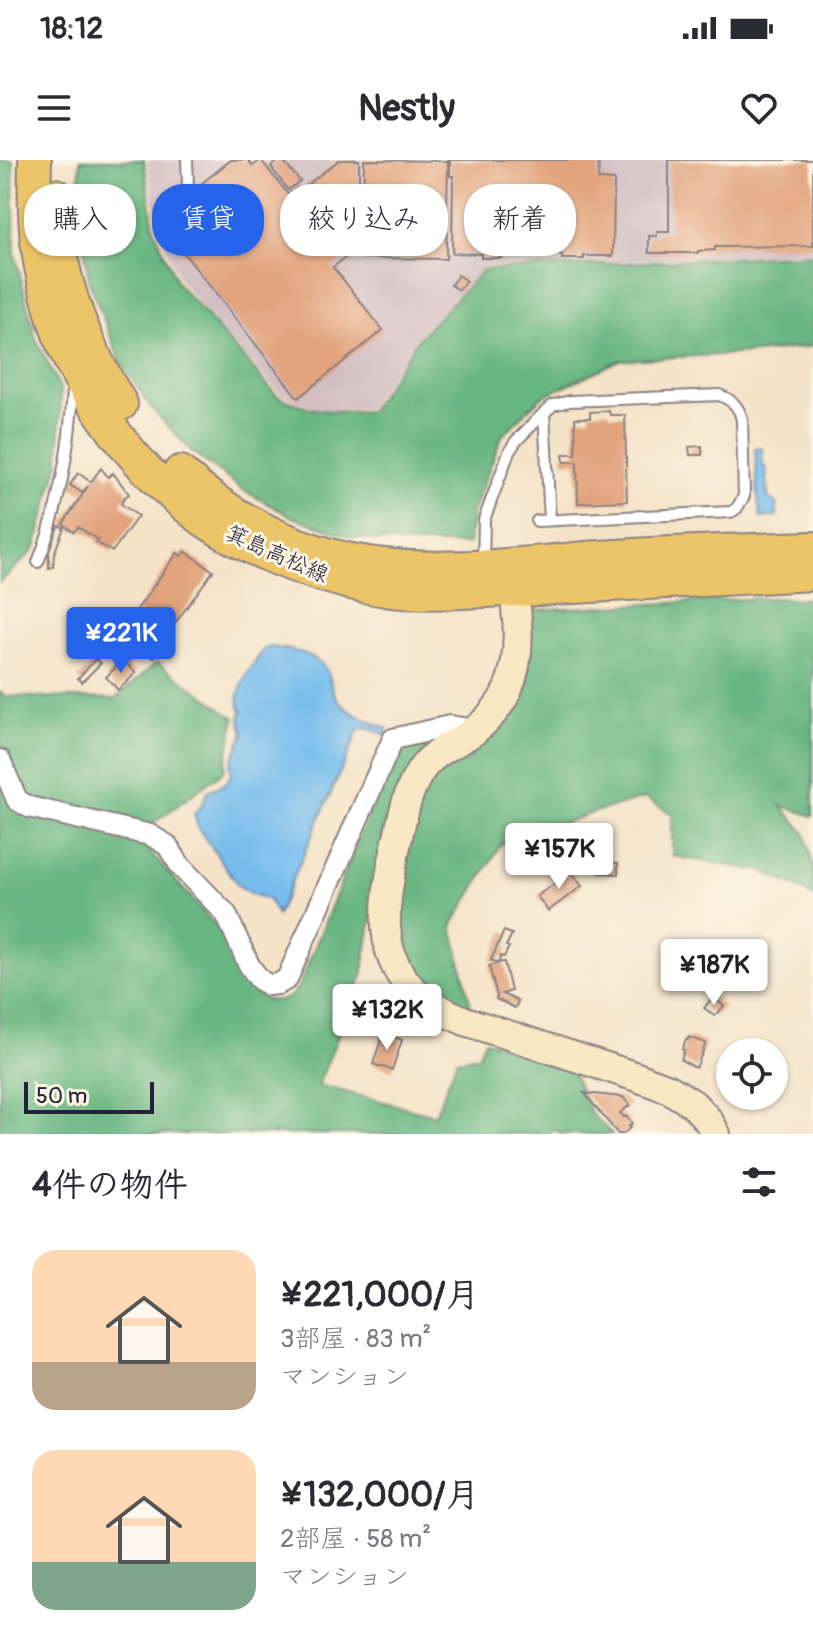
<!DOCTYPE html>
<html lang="ja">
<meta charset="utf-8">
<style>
body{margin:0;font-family:Pangolin,"Klee One",sans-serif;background:#f7f7f7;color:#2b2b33;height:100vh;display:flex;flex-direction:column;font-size:30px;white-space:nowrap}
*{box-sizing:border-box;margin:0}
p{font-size:26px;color:#7c7c81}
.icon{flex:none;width:44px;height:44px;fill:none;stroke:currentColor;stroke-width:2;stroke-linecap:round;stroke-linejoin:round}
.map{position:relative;height:974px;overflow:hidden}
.panel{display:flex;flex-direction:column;background:#fff;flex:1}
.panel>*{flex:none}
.banner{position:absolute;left:24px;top:24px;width:766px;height:72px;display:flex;gap:16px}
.buttons{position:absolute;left:716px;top:878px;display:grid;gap:16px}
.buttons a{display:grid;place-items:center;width:72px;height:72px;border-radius:50%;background:#fff;box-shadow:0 2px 6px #0004;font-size:40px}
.scale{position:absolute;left:24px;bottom:20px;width:130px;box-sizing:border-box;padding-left:8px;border:4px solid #22223b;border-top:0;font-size:22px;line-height:28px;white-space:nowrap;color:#22223b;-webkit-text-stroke:6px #fcf5e5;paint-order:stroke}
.price{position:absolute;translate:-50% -68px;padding:0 18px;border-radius:8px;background:#fff;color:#222;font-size:26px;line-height:52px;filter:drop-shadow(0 2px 4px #0008)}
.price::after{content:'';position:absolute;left:50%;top:48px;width:24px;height:18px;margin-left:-12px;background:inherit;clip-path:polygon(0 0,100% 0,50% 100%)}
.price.active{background:#2563eb;color:#fff}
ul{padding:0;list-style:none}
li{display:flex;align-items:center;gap:24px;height:200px;padding:0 32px}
li span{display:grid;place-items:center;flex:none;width:224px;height:160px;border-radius:24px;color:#555}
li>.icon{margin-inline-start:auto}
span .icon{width:96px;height:96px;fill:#fffc;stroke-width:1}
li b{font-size:34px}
h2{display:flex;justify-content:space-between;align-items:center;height:96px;padding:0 32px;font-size:34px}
.chip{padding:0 28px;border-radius:32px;background:#fff;box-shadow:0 2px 6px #0004;font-size:28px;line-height:72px}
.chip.active{background:#2563eb;color:#fff}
.status{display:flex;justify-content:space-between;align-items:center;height:56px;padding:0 40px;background:#fff;direction:ltr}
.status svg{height:22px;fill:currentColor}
header{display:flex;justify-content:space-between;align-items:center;height:104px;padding:0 32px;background:#fff;font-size:36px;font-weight:800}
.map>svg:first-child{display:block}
</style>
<div class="status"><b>18:12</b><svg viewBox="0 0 49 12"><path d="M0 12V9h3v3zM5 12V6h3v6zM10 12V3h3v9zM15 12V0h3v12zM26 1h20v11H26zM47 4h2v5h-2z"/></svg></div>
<header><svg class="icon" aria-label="menu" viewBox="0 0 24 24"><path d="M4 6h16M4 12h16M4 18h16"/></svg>Nestly<svg class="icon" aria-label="heart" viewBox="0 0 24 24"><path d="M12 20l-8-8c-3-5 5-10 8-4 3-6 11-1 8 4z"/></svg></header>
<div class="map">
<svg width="813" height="974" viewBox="0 0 813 974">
<rect width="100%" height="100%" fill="#fcf5e5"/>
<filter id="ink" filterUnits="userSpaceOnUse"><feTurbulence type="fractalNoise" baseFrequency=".0125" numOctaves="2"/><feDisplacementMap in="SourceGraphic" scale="16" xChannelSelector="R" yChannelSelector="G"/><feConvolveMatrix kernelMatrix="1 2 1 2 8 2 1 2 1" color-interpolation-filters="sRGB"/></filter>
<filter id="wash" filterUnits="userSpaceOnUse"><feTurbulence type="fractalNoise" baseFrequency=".006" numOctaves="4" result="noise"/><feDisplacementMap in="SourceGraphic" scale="32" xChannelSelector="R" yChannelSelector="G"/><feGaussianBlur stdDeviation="1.8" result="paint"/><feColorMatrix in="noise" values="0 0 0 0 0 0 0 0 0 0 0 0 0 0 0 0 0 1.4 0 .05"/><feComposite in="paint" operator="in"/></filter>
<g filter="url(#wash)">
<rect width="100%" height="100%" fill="#f5e3c8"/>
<path fill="#d2bec3" d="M147 0H813V92L483 108 416 178 369 248 327 250 298 242 280 234 230 180 180 121 158 68Z"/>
<g fill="#68b681" stroke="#456c5e" stroke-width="2">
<path d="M0 0H13L15 94 36 179 61 230 59 301 36 386 30 394 0 422Z"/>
<path d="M80 0H144L154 69 177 123 277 236C312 252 332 253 370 251L417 180 483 110 813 94V186L757 193 620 200 541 237 502 276 472 353 469 384H409L351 377 290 356 243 330 191 291 153 250 121 203 89 122 79 50Z"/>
<path d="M762 438 813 439V656L781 645 805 673 813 706V737L801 729 762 711 672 696V654L645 638 598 651 501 684 452 766 472 851 435 834 411 814 394 760 419 641 429 619 448 599 472 583 530 450Z"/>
<path d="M157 502 235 558 224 611 155 662 144 685 217 767 255 833 267 840 281 841 291 836 300 824 395 588 442 576 379 714 362 817 318 925 435 955 457 900 478 896 485 880 570 907 591 954 612 974H561L554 969 550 974H0V532L5 536 115 539Z"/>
</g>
<g fill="#76bdee" stroke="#4c7094" stroke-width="2">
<path d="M755 288H762L763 307H766L768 338 776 343 777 356 761 358 758 340Z"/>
<path d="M272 487C292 490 315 492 327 511 331 518 331 528 335 535 345 553 369 562 387 568L386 575 367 568 359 569 277 755 268 739 252 734 239 726 198 668 194 653 202 645 208 631 226 623 231 614 230 605 244 573 240 558 242 551C230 532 254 505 264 489Z"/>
</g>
<g id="blocks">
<g fill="#e2a37d">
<path d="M231 0H248L253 6 261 0 291 38 293 36 290 33 297 28 299 31 339 0H359V87L333 107 383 170 298 238 157 59Z"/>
<path d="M279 0H282L300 21 288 30 271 7Z"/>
<path d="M364 0 448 1 446 99 363 98Z"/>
<path d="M450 0H599L598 19 614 20 613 96H584V99H562V95L503 94 502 98H481V94L452 93 453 16H450Z"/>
<path d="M669 0H813V86L715 87V90L698 91V93H649V76H657V72H669Z"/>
<path d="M458 115 466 121 459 130 451 125Z"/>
<path d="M609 251 610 255H625L627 341 578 343 577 302H564L563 294H576L575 258H590V252Z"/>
<path d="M702 286V295H690L689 287Z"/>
<path d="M101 308 108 317 113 313 129 334 124 338 121 344 138 356 112 392 96 382 98 380 78 367 74 372 63 364 88 326 82 333 70 325 78 313 91 322Z"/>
<path d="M58 366 64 367 54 394 53 407 49 408V391Z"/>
<path d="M185 391 213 411 168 473 136 451 177 393 181 396Z"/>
<path d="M144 464 166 480 154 498 131 482Z"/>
<path d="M96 499 101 503 82 522 78 518Z"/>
<path d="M123 500 136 513 118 530 106 517Z"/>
<path d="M599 703H618V714L599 713Z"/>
<path d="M571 712 582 726 548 751 537 736Z"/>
<path d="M504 771 512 774 506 786 509 787 504 797 501 796 498 803 491 800Z"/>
<path d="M502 802H504L511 831 502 834 518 841 515 848 496 839 497 836 489 806Z"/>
<path d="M713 837 724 846 715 856 704 848Z"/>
<path d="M383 873 402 880 392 910 373 904Z"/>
<path d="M689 877 706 883 696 908 681 900 684 890 682 889 686 879 688 880Z"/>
<path d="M584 933 623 937 630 945 620 953 624 957 626 956 632 963 629 966 631 967 623 974H618Z"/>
</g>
</g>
</g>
<g filter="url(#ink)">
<use href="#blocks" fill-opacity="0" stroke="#8c8282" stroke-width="2"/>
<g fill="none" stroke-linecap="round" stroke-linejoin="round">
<g stroke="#8c8282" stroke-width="14">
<g id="lane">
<path d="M187 0 188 25"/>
<path d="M544 253 550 360"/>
<path d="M38 402C59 350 70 285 73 229"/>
<path d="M483 404 484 360 509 292 516 281 544 253 553 245 570 241 719 235C732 240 739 246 742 260L744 336 737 348 731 352 537 361"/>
</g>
</g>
<g stroke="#8c8282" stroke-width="24">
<path id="street" d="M0 600 17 640 29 647 150 675 167 685 181 707 226 754 249 805 259 819 268 825 278 824 287 819 393 579 450 566 474 570"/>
</g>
<g stroke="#8c8282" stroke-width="32">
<path id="secondary" d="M510 409C517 447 524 492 508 529 501 545 488 560 474 571 457 583 437 590 424 606 407 628 402 659 396 686 385 740 372 799 422 838 435 848 451 855 465 861L637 917 669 929 693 944 708 960 716 974"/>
</g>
<g stroke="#8c8282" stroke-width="36">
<g id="primary">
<path d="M35 0C34 40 34 81 44 120 50 149 59 180 73 206 103 266 151 322 205 361 257 396 329 422 391 431 414 434 439 433 463 432 493 431 523 430 554 428 640 423 727 419 813 414"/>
<path d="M56 35C55 110 82 181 121 244"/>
<path d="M180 312C231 359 300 393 369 403 444 414 525 403 600 397 671 392 742 390 813 388"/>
</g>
</g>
<use href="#lane" stroke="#fff" stroke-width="10"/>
<use href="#street" stroke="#fff" stroke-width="20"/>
<use href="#secondary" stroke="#f8e8c3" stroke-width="28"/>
<use href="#primary" stroke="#edc569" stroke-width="32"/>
</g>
</g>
<g text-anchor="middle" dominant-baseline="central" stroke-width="6" stroke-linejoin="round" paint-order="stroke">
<g font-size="22" fill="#22223b" stroke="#fcf5e5">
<text transform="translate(277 394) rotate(24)">箕島高松線</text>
</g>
</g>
</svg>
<div class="buttons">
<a><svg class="icon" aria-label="locate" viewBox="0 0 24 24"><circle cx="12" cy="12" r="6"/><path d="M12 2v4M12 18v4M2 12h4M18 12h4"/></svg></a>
</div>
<div class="scale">50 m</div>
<b class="price active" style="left:121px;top:515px">¥221K</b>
<b class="price" style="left:559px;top:731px">¥157K</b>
<b class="price" style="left:714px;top:847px">¥187K</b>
<b class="price" style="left:387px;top:892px">¥132K</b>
<div class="banner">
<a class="chip">購入</a>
<a class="chip active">賃貸</a>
<a class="chip">絞り込み</a>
<a class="chip">新着</a>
</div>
</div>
<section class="panel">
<h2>4件の物件<svg class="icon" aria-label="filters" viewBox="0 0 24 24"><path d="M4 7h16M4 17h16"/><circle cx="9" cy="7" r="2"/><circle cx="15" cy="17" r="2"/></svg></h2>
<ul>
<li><span style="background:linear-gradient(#ffd9b3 70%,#b9a48a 0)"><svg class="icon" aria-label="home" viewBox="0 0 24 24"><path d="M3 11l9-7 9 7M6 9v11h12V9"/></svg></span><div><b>¥221,000/月</b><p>3部屋 · 83 m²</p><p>マンション</p></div></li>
<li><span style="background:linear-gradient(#ffd9b3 70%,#7fa58c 0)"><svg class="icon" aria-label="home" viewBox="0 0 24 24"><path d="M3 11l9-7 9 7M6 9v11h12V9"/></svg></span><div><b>¥132,000/月</b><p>2部屋 · 58 m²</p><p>マンション</p></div></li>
</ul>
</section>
